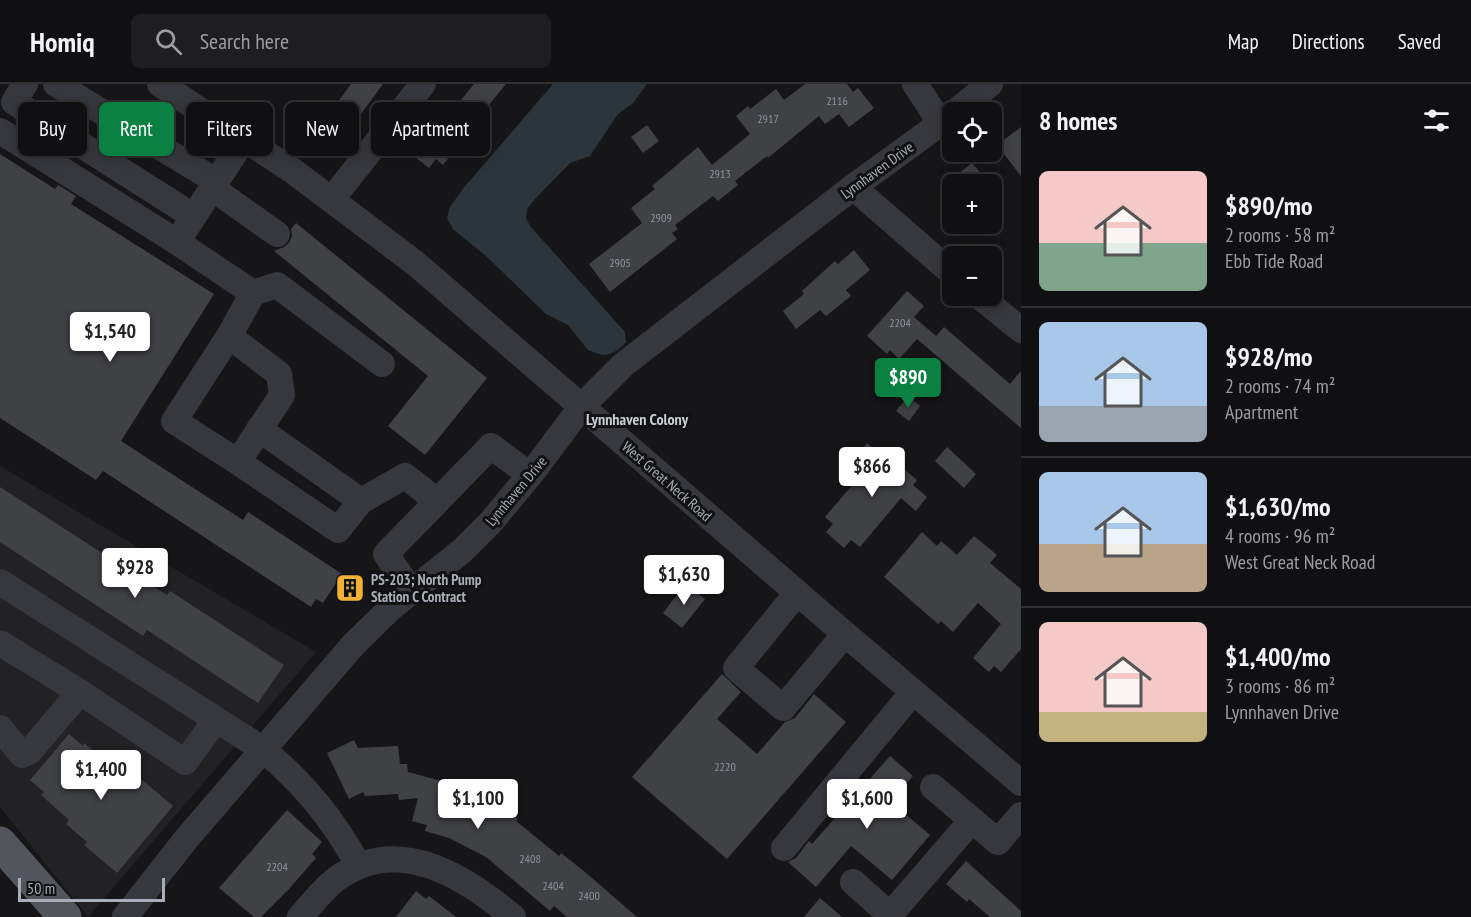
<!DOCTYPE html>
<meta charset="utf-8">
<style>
body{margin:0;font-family:"PT Sans Narrow",sans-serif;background:#1e1e20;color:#f1f3f6;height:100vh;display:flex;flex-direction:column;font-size:22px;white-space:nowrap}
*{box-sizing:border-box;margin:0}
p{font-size:20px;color:#9c9d9f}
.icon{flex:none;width:33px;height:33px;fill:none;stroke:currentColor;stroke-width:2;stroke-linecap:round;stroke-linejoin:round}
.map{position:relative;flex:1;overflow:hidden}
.sheet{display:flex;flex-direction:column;background:#101012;width:450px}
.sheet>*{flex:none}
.guide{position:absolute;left:18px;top:18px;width:570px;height:54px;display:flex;gap:12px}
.controls{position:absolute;left:942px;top:18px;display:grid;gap:12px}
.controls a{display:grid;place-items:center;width:60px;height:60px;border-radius:9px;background:#101012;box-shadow:0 3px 15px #0003,0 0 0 2px #303032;font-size:30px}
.scale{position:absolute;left:18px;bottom:15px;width:147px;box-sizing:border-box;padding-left:6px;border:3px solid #a8adb8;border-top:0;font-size:16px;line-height:21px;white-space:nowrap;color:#a8adb8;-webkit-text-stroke:4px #111113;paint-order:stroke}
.price{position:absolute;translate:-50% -51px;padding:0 14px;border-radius:6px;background:#fff;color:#222;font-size:20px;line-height:39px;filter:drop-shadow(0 2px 3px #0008)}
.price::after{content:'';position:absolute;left:50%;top:36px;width:18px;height:14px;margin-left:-9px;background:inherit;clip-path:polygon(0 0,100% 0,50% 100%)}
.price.on{background:#0b8043;color:#fff}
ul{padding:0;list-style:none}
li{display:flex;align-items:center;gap:18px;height:150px;padding:0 18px}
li+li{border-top:2px solid #303032}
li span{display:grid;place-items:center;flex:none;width:168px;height:120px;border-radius:9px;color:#555}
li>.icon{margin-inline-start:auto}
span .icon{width:72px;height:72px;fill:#fffc;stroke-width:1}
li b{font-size:26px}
h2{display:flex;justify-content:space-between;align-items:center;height:72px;padding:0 18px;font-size:26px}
.tag{padding:0 21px;border-radius:9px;background:#101012;box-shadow:0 3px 15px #0003,0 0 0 2px #303032;font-size:21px;line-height:54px}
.tag.on{background:#0b8043;color:#fff}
header{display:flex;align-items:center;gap:36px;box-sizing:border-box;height:84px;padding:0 30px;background:#101012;border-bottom:2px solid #303032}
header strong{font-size:28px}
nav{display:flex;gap:33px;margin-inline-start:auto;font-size:21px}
.search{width:420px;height:54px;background:#1e1e20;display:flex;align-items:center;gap:15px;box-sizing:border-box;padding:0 21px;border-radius:9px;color:#9c9d9f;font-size:22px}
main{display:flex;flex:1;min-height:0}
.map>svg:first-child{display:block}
</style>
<header>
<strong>Homiq</strong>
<div class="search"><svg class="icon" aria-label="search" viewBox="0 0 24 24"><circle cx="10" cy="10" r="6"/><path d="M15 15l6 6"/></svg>Search here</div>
<nav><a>Map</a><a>Directions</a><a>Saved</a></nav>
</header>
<main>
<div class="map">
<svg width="1021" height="833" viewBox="0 0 1021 833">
<rect width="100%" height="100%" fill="#161618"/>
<path fill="#222225" d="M0 382 316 568 88 833 0 723Z"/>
<path fill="#2c353c" d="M553 0H647L633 19 618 30 590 72 570 79 535 115 527 125 526 134 530 142 625 248 626 258 618 266 610 270 602 271 588 266 568 241 546 230 487 173 453 145 447 134 450 123 462 106Z"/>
<g fill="#404145">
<path d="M351 0H383L358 34 337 19Z"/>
<path d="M474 0H506L466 49 475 56 465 68 458 62 443 81 436 75 429 84 415 73Z"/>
<path d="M805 0H847L853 8 858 4 874 24 849 43 839 30 825 40 819 32 768 74 767 72 735 97 738 101 718 117 713 112 675 141 678 145 672 149 677 155 610 208 589 180 642 139 631 124 655 105 652 102 698 63 712 81 750 50 736 32 748 22 750 25 776 5 784 16Z"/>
<path d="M647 41 659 57 643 69 631 53Z"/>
<path d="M1021 43V92L997 61Z"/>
<path d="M0 70 55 105 58 101 76 112 71 120 214 210 121 357 243 436 248 428 342 490 323 519 316 515 311 523 103 387 96 396 0 334Z"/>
<path d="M972 79 990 100H945Z"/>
<path d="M296 139 487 294 425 371 388 342 428 292 274 167 284 163 289 159 292 152 291 145Z"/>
<path d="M854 166 870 186 846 206 851 212 826 232 820 226 796 245 783 227 804 210 802 207 835 177 838 180Z"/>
<path d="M907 207 924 222 914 233 936 252 944 243 1010 300 1021 287V344L917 255 899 275 890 266 887 270 867 252Z"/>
<path d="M908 312 920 322 909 337 896 327Z"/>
<path d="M867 359 880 370 883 367 917 396 913 401 927 413 916 427 901 414 860 463 851 456 844 464 826 448 833 440 825 433 865 386 853 376Z"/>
<path d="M947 363 976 390 964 404 935 377Z"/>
<path d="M0 403 167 511 170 507 284 581 258 619 147 546 143 552 0 458Z"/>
<path d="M922 448 937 462 941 457 957 471 974 452 997 471 990 479 1021 505V565L1001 588 994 582 989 588 973 574 1001 540 978 519 953 548 941 537 938 540 884 493Z"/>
<path d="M686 499 705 515 682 544 663 529Z"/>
<path d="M722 590 741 608 717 635 757 670 785 638 795 634 814 610 846 638 727 775 632 693Z"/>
<path d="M69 650 83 662 84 659 113 684 118 679 140 698 141 695 173 722 117 789 84 761 87 758 66 740 69 736 41 711 44 708 30 696Z"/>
<path d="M354 656 358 664 398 662 400 680H407L408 688 471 705 490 714 518 735 516 737 559 772 561 769 585 788 637 833H567L554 822 550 827 486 773 449 754 425 747 427 741 412 737 418 714 399 716 398 710 365 712 363 708 349 715 327 669Z"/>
<path d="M890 672 913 692 890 717 930 751 892 796 851 762 816 803 788 778 796 774 809 757 812 760Z"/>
<path d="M287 726 322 758 312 770 316 774 289 805 261 833H254L219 804Z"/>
<path d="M966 777 1021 827V833H990L969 815 967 818 946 800Z"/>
<path d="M416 807 426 815 429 812 456 833H396Z"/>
<path d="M820 814 842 833H804Z"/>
</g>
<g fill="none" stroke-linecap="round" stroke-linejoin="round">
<g stroke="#37383d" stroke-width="26">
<path d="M25 0 14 18 193 132"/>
<path d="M56 0 216 97"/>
<path d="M160 0 293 87 415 179 845 550 1021 699"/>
<path d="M915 0 941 40"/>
<path d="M955 28 990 0"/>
<path d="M0 47 177 158"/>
<path d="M853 103 952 189"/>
<path d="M212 104 277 150"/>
<path d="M332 115 423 0"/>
<path d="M253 209 277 201 382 280"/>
<path d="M979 212 1021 246"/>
<path d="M229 252 279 290 282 311 238 378 338 446 361 417 405 392 437 417"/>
<path d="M259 345 361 417"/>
<path d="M238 378 174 337 229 252 253 209 177 158 244 55"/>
<path d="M0 498 264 666C306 702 332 734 359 782"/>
<path d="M411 507 386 470 491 362 530 391"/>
<path d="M797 509 736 584 783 624 845 550"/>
<path d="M0 559 80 608"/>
<path d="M0 644 22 671 30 667 80 608 185 678 216 636"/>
<path d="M933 703 998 758 1021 731"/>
<path d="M784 764 913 608"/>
<path d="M853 798 890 831 972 736"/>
<path d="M125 833 187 754 354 560 392 523 463 466 491 438 534 386 582 322 623 281 853 103 952 31"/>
<path d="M300 833C311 821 322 806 335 796 396 749 463 791 513 833"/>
</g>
<path stroke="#53555c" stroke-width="33" d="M0 759 65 833"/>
</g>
<defs>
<g id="building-square" transform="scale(1.5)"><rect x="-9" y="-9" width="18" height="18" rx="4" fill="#f2b134" stroke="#111113"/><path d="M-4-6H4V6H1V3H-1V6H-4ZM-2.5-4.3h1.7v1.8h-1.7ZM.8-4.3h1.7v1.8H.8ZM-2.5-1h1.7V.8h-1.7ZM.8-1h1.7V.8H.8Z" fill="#111"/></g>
</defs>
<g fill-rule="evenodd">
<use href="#building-square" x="350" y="504"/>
</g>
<g text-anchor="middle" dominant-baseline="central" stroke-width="6" stroke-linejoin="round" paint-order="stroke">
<g font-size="12" fill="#8e929b">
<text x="837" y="16">2116</text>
<text x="768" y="34">2917</text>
<text x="720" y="89">2913</text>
<text x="661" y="133">2909</text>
<text x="620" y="178">2905</text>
<text x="900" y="238">2204</text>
<text x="725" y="682">2220</text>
<text x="530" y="774">2408</text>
<text x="277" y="782">2204</text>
<text x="553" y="801">2404</text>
<text x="589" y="811">2400</text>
</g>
<g font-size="15" fill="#a8adb8" stroke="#111113">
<text transform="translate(877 86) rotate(-36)">Lynnhaven Drive</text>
<text transform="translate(667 397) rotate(41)">West Great Neck Road</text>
<text transform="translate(516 407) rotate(-50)">Lynnhaven Drive</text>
</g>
<g font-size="15" font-weight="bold" fill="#a8adb8" stroke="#111113" text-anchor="start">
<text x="371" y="495">PS-203; North Pump<tspan x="371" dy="17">Station C Contract</tspan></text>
</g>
<g font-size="16" font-weight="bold" fill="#c9ccd4" stroke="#111113">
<text x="637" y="335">Lynnhaven Colony</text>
</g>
</g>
</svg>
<div class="controls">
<a><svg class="icon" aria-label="locate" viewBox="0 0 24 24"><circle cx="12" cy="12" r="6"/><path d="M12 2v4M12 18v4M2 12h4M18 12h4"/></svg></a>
<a>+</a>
<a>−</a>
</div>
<div class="scale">50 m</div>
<b class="price" style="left:110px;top:279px">$1,540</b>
<b class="price on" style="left:908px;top:325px">$890</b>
<b class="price" style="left:872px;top:414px">$866</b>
<b class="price" style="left:135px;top:515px">$928</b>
<b class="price" style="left:684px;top:522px">$1,630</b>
<b class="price" style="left:101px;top:717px">$1,400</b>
<b class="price" style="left:478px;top:746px">$1,100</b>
<b class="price" style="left:867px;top:746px">$1,600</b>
<div class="guide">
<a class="tag">Buy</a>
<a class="tag on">Rent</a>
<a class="tag">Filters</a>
<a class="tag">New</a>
<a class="tag">Apartment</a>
</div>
</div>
<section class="sheet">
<h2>8 homes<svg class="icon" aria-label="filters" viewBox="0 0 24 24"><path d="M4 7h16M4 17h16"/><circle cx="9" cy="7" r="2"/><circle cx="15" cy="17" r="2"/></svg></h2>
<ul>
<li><span style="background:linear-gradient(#f6c9c9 60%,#7fa58c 0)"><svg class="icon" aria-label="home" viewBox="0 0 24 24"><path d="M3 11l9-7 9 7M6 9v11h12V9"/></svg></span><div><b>$890/mo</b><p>2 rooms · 58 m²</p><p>Ebb Tide Road</p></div></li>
<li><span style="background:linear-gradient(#a9c7e8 70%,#9aa5b1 0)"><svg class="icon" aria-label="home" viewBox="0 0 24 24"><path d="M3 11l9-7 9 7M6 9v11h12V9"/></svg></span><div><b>$928/mo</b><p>2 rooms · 74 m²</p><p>Apartment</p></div></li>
<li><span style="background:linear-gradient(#a9c7e8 60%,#b9a48a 0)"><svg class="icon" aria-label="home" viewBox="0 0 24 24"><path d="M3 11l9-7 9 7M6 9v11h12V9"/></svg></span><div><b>$1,630/mo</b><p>4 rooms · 96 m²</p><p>West Great Neck Road</p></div></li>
<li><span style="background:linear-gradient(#f6c9c9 75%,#c2b280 0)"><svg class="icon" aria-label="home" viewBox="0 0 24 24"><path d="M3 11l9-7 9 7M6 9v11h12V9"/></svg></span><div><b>$1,400/mo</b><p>3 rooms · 86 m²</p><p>Lynnhaven Drive</p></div></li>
</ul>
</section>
</main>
